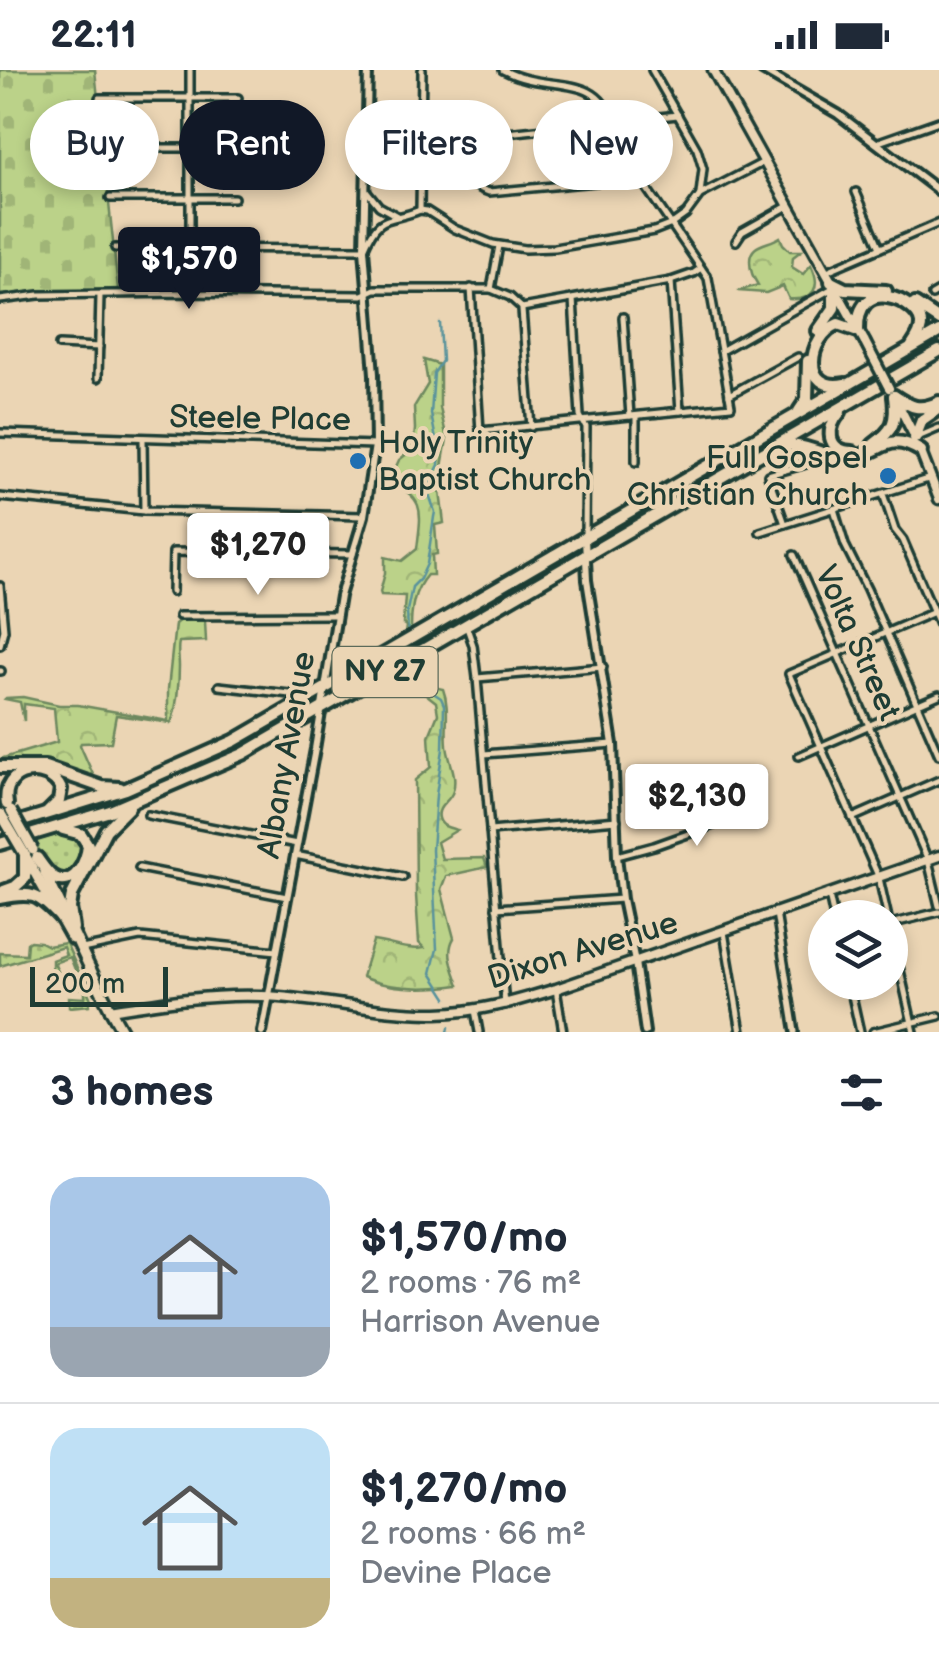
<!DOCTYPE html>
<meta charset="utf-8">
<style>
body{margin:0;font-family:"Balsamiq Sans",sans-serif;background:#f2f2f3;color:#1f2937;height:100vh;display:flex;flex-direction:column;font-size:38px;white-space:nowrap}
*{box-sizing:border-box;margin:0}
p{font-size:32px;color:#747a83}
.icon{flex:none;width:55px;height:55px;fill:none;stroke:currentColor;stroke-width:2;stroke-linecap:round;stroke-linejoin:round}
.map{position:relative;height:962px;overflow:hidden}
.drawer{display:flex;flex-direction:column;background:#fff;flex:1}
.drawer>*{flex:none}
.guide{position:absolute;left:30px;top:30px;width:880px;height:90px;display:flex;gap:20px}
.tools{position:absolute;left:808px;top:830px;display:grid;gap:20px}
.tools a{display:grid;place-items:center;width:100px;height:100px;border-radius:50%;background:#fff;box-shadow:0 5px 15px #0003;font-size:50px}
.scale{position:absolute;left:30px;bottom:25px;width:138px;box-sizing:border-box;padding-left:10px;border:5px solid #1f3d34;border-top:0;font-size:28px;line-height:35px;white-space:nowrap;color:#1f3d34;-webkit-text-stroke:8px #ebd5b4;paint-order:stroke}
.price{position:absolute;translate:-50% -85px;padding:0 22px;border-radius:10px;background:#fff;color:#222;font-size:32px;line-height:65px;filter:drop-shadow(0 2px 5px #0008)}
.price::after{content:'';position:absolute;left:50%;top:60px;width:30px;height:22px;margin-left:-15px;background:inherit;clip-path:polygon(0 0,100% 0,50% 100%)}
.price.active{background:#111827;color:#fff}
ul{padding:0;list-style:none}
li{display:flex;align-items:center;gap:30px;height:250px;padding:0 50px}
li+li{border-top:2px solid #e0e1e3}
li span{display:grid;place-items:center;flex:none;width:280px;height:200px;border-radius:30px;color:#555}
li>.icon{margin-inline-start:auto}
span .icon{width:120px;height:120px;fill:#fffc;stroke-width:1}
li b{font-size:42px}
h2{display:flex;justify-content:space-between;align-items:center;height:120px;padding:0 50px;font-size:42px}
.pill{padding:0 35px;border-radius:45px;background:#fff;box-shadow:0 5px 15px #0003;font-size:35px;line-height:90px}
.pill.active{background:#111827;color:#fff}
.status{display:flex;justify-content:space-between;align-items:center;height:70px;padding:0 50px;background:#fff;direction:ltr}
.status svg{height:28px;fill:currentColor}
.map>svg:first-child{display:block}
</style>
<div class="status"><b>22:11</b><svg viewBox="0 0 49 12"><path d="M0 12V9h3v3zM5 12V6h3v6zM10 12V3h3v9zM15 12V0h3v12zM26 1h20v11H26zM47 4h2v5h-2z"/></svg></div>
<div class="map">
<svg width="939" height="962" viewBox="0 0 939 962">
<defs>
<pattern id="grass-dots" width="8" height="8" patternUnits="userSpaceOnUse" patternTransform="scale(2.5)"><rect width="8" height="8" fill="#bbd289"/><path d="M2 2h.1M6 6h.1" fill="none" stroke="#a0b577" stroke-width="1.8" stroke-linecap="round"/></pattern>
<pattern id="forest-crowns" width="20" height="18" patternUnits="userSpaceOnUse" patternTransform="scale(2.5)"><rect width="20" height="18" fill="#bbd289"/><path d="M2 6a3 3 0 1 1 6 0M12 15a3 3 0 1 1 6 0" fill="none" stroke="#a0b577"/></pattern>
<pattern id="cemetery-stones" width="16" height="16" patternUnits="userSpaceOnUse" patternTransform="scale(2.5)"><rect width="16" height="16" fill="#bbd289"/><path d="M2 7V4a2 2 0 0 1 4 0v3zM10 15v-3a2 2 0 0 1 4 0v3z" fill="#a0b577"/></pattern>
</defs>
<rect width="100%" height="100%" fill="#ebd5b4"/>
<filter id="ink" filterUnits="userSpaceOnUse"><feTurbulence type="fractalNoise" baseFrequency=".01" numOctaves="2"/><feDisplacementMap in="SourceGraphic" scale="20" xChannelSelector="R" yChannelSelector="G"/><feConvolveMatrix kernelMatrix="1 2 1 2 8 2 1 2 1" color-interpolation-filters="sRGB"/></filter>
<g filter="url(#ink)">
<g fill="url(#grass-dots)" stroke="#6d885e" stroke-width="2.5">
<path d="M304 636V641L213 693 128 730 32 761V759L56 750 31 756V754C128 727 217 686 304 636Z"/>
<path d="M66 762 74 763 85 775C80 790 76 807 56 805L50 799 34 771Z"/>
<path d="M30 871 40 872 48 876 66 873 91 929 89 935 69 937V927L85 928V918H79L80 912 70 887 54 893 63 912 55 911 59 907 57 902 56 908 47 910V901L52 900V890L66 885 63 877 0 896V883L26 884 27 873Z"/>
</g>
<g fill="url(#forest-crowns)" stroke="#6d885e" stroke-width="2.5">
<path d="M780 167 783 174 790 181H801L793 187 792 197 803 204 811 195C822 217 814 231 789 229L783 216 766 223 738 221 758 215C753 207 750 201 750 191 750 173 768 175 780 167Z"/>
<path d="M424 290 440 295V338L447 369 439 414 444 453 435 455 437 484 432 485 433 505H427C413 521 411 539 411 560L405 564 406 556 403 554 405 526 381 525 380 522 385 503V487L402 491 417 479C421 443 427 428 389 412L399 390 413 379 415 359 414 337 428 314Z"/>
<path d="M181 549 205 551 206 571 179 572C177 580 179 587 179 596 179 613 177 639 171 653L116 645 111 672 81 673 80 675 95 709 60 695 0 692V689L57 672 54 638 24 634V651L20 632 5 629 6 628 23 627 59 635H78L168 651V619L175 554Z"/>
<path d="M418 595 429 616 443 619C450 637 445 656 447 675 448 691 458 704 453 721 450 732 436 736 439 748 441 757 450 758 457 760L437 772 442 789 484 788 487 797 446 806 441 819 454 868C445 883 454 900 459 915 428 919 391 920 362 907L373 871C390 873 408 881 424 878L419 873 416 825 415 710 431 697 429 666 438 644 436 632 422 621 414 596Z"/>
</g>
<path fill="url(#cemetery-stones)" stroke="#6d885e" stroke-width="2.5" d="M0 0H95L118 219 0 225Z"/>
<g fill="none" stroke-linecap="round" stroke-linejoin="round">
<g stroke="#5a939c" stroke-width="2.5">
<path d="M408 561 407 541 412 517 420 509 427 494 434 447 435 442 427 418 439 395V385L431 344 434 303 442 291 440 253"/>
<path d="M415 592 427 619 441 628 444 635 443 679 436 725 432 780 437 879 431 903 447 928"/>
<path d="M448 962 449 957"/>
</g>
<g stroke="#1f3d34" stroke-width="12">
<g id="minor">
<path d="M503 0C547 24 597 0 612 52"/>
<path d="M652 0 697 79 703 99 700 124"/>
<path d="M99 28H238"/>
<path d="M876 73 939 51"/>
<path d="M104 78H237"/>
<path d="M421 87 464 88 473 73 487 65 678 45"/>
<path d="M464 88C464 106 472 117 489 122L628 109 645 116 708 208 731 336 480 361 471 218"/>
<path d="M366 120 379 136 397 146"/>
<path d="M856 122 880 178"/>
<path d="M110 128H234"/>
<path d="M420 140 422 0"/>
<path d="M736 171 742 162 788 136"/>
<path d="M115 178 364 179C380 141 389 153 420 140L427 141 455 159 493 174 525 179 555 178 654 161 672 154 686 144 700 125 764 92"/>
<path d="M827 201 939 153"/>
<path d="M671 211 680 341"/>
<path d="M491 219 499 176"/>
<path d="M190 224V0"/>
<path d="M932 225 939 221"/>
<path d="M573 229 580 346 586 357 585 465"/>
<path d="M0 230 39 225 182 223 362 225 375 219H491L510 227 522 238 671 211 694 203 701 198"/>
<path d="M522 240 531 357"/>
<path d="M623 247 630 346"/>
<path d="M59 275 99 277"/>
<path d="M721 281 831 219"/>
<path d="M98 308 100 225"/>
<path d="M729 325 798 287"/>
<path d="M0 363 375 375"/>
<path d="M918 367 939 358"/>
<path d="M143 369 144 441"/>
<path d="M636 392V346"/>
<path d="M883 424 895 460 903 470 939 554"/>
<path d="M0 427 144 441 364 446"/>
<path d="M834 439 845 475 867 519 939 685"/>
<path d="M785 454 768 405 806 394"/>
<path d="M760 462 931 408"/>
<path d="M794 485 928 790 939 836"/>
<path d="M0 516 4 560 0 575"/>
<path d="M172 522 173 482 353 484"/>
<path d="M179 546 337 545"/>
<path d="M466 555 473 575 477 608 505 935"/>
<path d="M0 601H1"/>
<path d="M477 608 603 597"/>
<path d="M219 616 308 626"/>
<path d="M484 684 613 674"/>
<path d="M799 686 939 625"/>
<path d="M148 745 297 774"/>
<path d="M852 748 939 710"/>
<path d="M490 761 617 750"/>
<path d="M295 785 403 807"/>
<path d="M617 786 654 776 744 744 757 733"/>
<path d="M139 798 287 827"/>
<path d="M829 825 834 848"/>
<path d="M496 838 622 829"/>
<path d="M776 843 795 962"/>
<path d="M888 848 879 808 789 604 939 540"/>
<path d="M890 854 939 842"/>
<path d="M890 856 914 962"/>
<path d="M724 862 741 962"/>
<path d="M82 879 140 867 277 881"/>
<path d="M849 912 860 962"/>
<path d="M556 919 563 962"/>
<path d="M475 940 479 962"/>
<path d="M873 962 939 946"/>
</g>
</g>
<g stroke="#1f3d34" stroke-width="14">
<g id="tertiary">
<path d="M762 0 838 44 939 121"/>
<path d="M585 469 587 510 613 674 617 786 622 829 635 892 645 962"/>
<path d="M262 962 315 679 340 526 364 446 375 375 374 304 364 179 368 0"/>
</g>
</g>
<g stroke="#1f3d34" stroke-width="15">
<g id="secondary">
<path d="M713 0 865 272"/>
<path d="M896 330 915 367"/>
<path d="M920 380 939 429"/>
<path d="M110 940C160 932 211 924 262 926 320 928 378 944 437 943 479 942 517 931 556 919L939 786"/>
</g>
</g>
<g stroke="#1f3d34" stroke-width="16">
<g id="primary">
<path d="M26 787 72 869"/>
<path d="M45 803C72 856 93 911 123 962"/>
</g>
</g>
<g stroke="#1f3d34" stroke-width="18">
<g id="trunk">
<path d="M831 212 845 219 886 221"/>
<path d="M915 234 939 250"/>
<path d="M818 261 834 238V217"/>
<path d="M845 314C800 323 807 267 838 254L858 261C856 203 919 231 921 253 922 261 917 269 912 276"/>
<path d="M894 326C911 337 919 342 939 332"/>
<path d="M799 341 807 329 808 291"/>
<path d="M840 342C826 358 826 381 852 382"/>
<path d="M915 368 922 350 938 339"/>
<path d="M873 375C894 360 897 351 894 326"/>
<path d="M780 376C805 371 825 390 852 387 884 383 886 360 921 381"/>
<path d="M0 697H45L102 717 120 718"/>
<path d="M7 734C0 697 49 692 61 719L59 731 48 742"/>
<path d="M0 758 126 719 234 671 939 262"/>
<path d="M0 774 110 741 243 684 939 281"/>
<path d="M37 788C42 795 47 803 53 807 74 820 87 791 88 775L81 764 63 759"/>
<path d="M4 821 15 817 25 808V785"/>
<path d="M0 828C33 821 38 824 61 848"/>
<path d="M73 858 70 838 72 825 106 760 129 737"/>
</g>
</g>
<use href="#minor" stroke="#ebd5b4" stroke-width="5"/>
<use href="#tertiary" stroke="#ebd5b4" stroke-width="6"/>
<use href="#secondary" stroke="#ebd5b4" stroke-width="8"/>
<use href="#primary" stroke="#ebd5b4" stroke-width="9"/>
<use href="#trunk" stroke="#ebd5b4" stroke-width="10"/>
<g stroke="#1f3d34" stroke-width="15" stroke-linecap="butt">
<path id="secondary-bridge" d="M865 272 889 318"/>
</g>
<g stroke="#1f3d34" stroke-width="16" stroke-linecap="butt">
<g id="primary-bridge">
<path d="M11 741 33 780"/>
<path d="M1 744 24 783"/>
</g>
</g>
<use href="#secondary-bridge" stroke="#ebd5b4" stroke-width="8"/>
<use href="#primary-bridge" stroke="#ebd5b4" stroke-width="9"/>
</g>
</g>
<g fill="#1f6fb2" stroke="#ebd5b4" stroke-width="4">
<circle cx="358" cy="391" r="10"/>
<circle cx="888" cy="406" r="10"/>
</g>
<g text-anchor="middle" dominant-baseline="central" stroke-width="8" stroke-linejoin="round" paint-order="stroke">
<rect fill="#ebd5b4" stroke="#5c6b5a" stroke-width="2.5" x="332.5" y="577" width="105" height="50" rx="8"/>
<g font-size="30" font-weight="bold" fill="#1f3d34">
<text x="385" y="602">NY 27</text>
</g>
<g font-size="32" fill="#1f3d34" stroke="#ebd5b4">
<text transform="translate(260 349) rotate(1)">Steele Place</text>
<text transform="translate(857 573) rotate(66)">Volta Street</text>
<text transform="translate(287 685) rotate(-80)">Albany Avenue</text>
<text transform="translate(583 881) rotate(-17)">Dixon Avenue</text>
</g>
<g font-size="32" fill="#1f3d34" stroke="#ebd5b4" text-anchor="start">
<text x="378" y="373">Holy Trinity<tspan x="378" dy="37">Baptist Church</tspan></text>
<text x="868" y="388" text-anchor="end">Full Gospel<tspan x="868" dy="37">Christian Church</tspan></text>
</g>
</g>
</svg>
<div class="tools">
<a><svg class="icon" aria-label="layers" viewBox="0 0 24 24"><path d="M12 4l9 5-9 5-9-5zM3 14l9 5 9-5"/></svg></a>
</div>
<div class="scale">200 m</div>
<b class="price active" style="left:189px;top:242px">$1,570</b>
<b class="price" style="left:258px;top:528px">$1,270</b>
<b class="price" style="left:697px;top:779px">$2,130</b>
<div class="guide">
<a class="pill">Buy</a>
<a class="pill active">Rent</a>
<a class="pill">Filters</a>
<a class="pill">New</a>
</div>
</div>
<section class="drawer">
<h2>3 homes<svg class="icon" aria-label="filters" viewBox="0 0 24 24"><path d="M4 7h16M4 17h16"/><circle cx="9" cy="7" r="2"/><circle cx="15" cy="17" r="2"/></svg></h2>
<ul>
<li><span style="background:linear-gradient(#a9c7e8 75%,#9aa5b1 0)"><svg class="icon" aria-label="home" viewBox="0 0 24 24"><path d="M3 11l9-7 9 7M6 9v11h12V9"/></svg></span><div><b>$1,570/mo</b><p>2 rooms · 76 m²</p><p>Harrison Avenue</p></div></li>
<li><span style="background:linear-gradient(#bfe0f5 75%,#c2b280 0)"><svg class="icon" aria-label="home" viewBox="0 0 24 24"><path d="M3 11l9-7 9 7M6 9v11h12V9"/></svg></span><div><b>$1,270/mo</b><p>2 rooms · 66 m²</p><p>Devine Place</p></div></li>
</ul>
</section>
